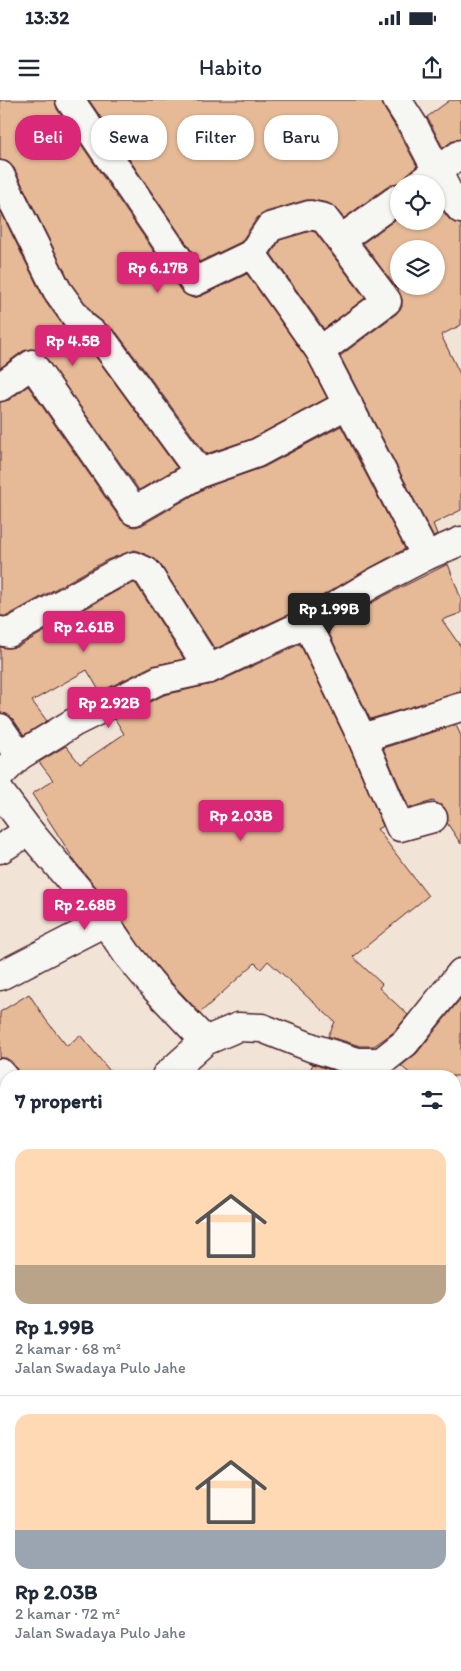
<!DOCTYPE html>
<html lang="id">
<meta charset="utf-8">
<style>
body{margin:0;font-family:Itim,sans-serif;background:#f6f6f7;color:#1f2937;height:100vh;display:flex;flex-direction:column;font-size:19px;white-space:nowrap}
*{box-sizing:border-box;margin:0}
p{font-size:16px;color:#747a83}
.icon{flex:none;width:28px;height:28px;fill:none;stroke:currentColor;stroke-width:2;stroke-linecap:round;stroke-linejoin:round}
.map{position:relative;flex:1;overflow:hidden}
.details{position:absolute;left:0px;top:970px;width:461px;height:601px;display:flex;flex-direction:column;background:#fff;border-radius:20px 20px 0 0;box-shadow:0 1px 4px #0004}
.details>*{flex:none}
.banner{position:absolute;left:15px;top:15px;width:431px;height:45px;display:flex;gap:10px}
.tools{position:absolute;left:390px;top:75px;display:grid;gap:10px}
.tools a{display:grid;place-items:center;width:55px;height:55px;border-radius:50%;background:#fff;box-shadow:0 1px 4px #0004;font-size:25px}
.price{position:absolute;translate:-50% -42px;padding:0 11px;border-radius:5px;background:#db2777;color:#fff;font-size:16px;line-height:32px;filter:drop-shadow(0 1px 2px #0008)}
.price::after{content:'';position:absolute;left:50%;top:30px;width:15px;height:11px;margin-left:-8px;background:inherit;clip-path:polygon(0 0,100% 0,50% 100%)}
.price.on{background:#222;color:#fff}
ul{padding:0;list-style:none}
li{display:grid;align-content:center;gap:10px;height:265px;padding:0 15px}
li+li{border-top:1px solid #e0e1e3}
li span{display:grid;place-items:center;height:155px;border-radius:15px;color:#555}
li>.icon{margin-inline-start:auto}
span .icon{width:90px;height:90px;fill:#fffc;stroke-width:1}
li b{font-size:21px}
h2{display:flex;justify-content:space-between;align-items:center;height:60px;padding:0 15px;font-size:21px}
.tag{padding:0 18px;border-radius:20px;background:#fff;box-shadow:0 1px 4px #0004;font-size:18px;line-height:45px}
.tag.on{background:#db2777;color:#fff}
.status{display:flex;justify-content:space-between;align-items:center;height:35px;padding:0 25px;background:#fff;direction:ltr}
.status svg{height:14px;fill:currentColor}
header{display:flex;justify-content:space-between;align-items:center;height:65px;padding:0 15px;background:#fff;font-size:22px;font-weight:600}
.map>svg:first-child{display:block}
</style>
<div class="status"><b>13:32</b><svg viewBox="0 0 49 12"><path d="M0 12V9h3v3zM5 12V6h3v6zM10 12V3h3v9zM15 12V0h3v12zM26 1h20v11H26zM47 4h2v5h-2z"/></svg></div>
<header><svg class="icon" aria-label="menu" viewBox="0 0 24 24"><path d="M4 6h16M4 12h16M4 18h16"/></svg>Habito<svg class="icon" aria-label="share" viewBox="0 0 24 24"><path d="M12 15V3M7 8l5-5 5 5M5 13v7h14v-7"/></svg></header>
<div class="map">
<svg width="461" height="1571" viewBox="0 0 461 1571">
<rect width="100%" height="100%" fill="#f1e4d6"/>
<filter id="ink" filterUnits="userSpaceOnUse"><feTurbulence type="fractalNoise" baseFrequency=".02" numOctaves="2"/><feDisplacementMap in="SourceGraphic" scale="10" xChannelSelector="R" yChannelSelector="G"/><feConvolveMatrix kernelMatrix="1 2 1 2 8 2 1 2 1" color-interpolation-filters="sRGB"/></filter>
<g filter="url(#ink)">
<g fill="#e6ba96" stroke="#4a1f2b" fill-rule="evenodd">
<path d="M0 0H55L57 9 181 191 186 195 193 198 201 196 247 174 307 259 327 298 251 339 206 354 117 233 93 214 70 182 14 68 8 62 0 60Z"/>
<path d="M89 0H381L384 8 401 36 417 66 405 77 404 83H397L390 85 344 118 336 109 328 103 313 100H306L266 112 257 118 241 142 199 162Z"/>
<path d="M450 0H461V39L452 41 443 48 427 17Z"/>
<path d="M436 102 449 119 455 123 461 124V225L441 235 461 276V410L433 424 437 434 433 436 340 256 396 214 402 207V199L399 192 363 143 399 117V121H436ZM399 149H436V186H399Z"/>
<path d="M0 110 44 199 69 234 93 253 177 368 139 390 44 255 38 250 30 249 23 251 0 268Z"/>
<path d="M311 131 315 132 365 198 324 229 271 154 280 140Z"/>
<path d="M28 286 121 420 127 425 135 427 142 425 207 387 264 367 341 326 405 449 366 470 300 509 215 549 160 464 154 458 135 450 128 452 107 460 7 516H0V302L9 300Z"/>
<path d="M448 464 461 499V513L442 520 461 547V592L370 619 327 529 382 497Z"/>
<path d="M134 483 136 484 184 559 152 566 100 592 87 570 32 601 47 621 24 635 13 619 7 614 0 613V547L6 548 17 547 122 488Z"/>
<path d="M300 544 348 644 383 726 377 729 428 796 353 857 382 884 379 888 408 915 394 932 374 946H360L328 936 335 922 268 861 261 869 255 863 200 913 167 878 139 845 117 812 76 763 32 694 53 680 39 662 66 646 80 664 124 634 115 619 164 595 216 583Z"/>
<path d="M456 625 461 636V744L447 723 448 714 444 707 433 701 409 708 383 648Z"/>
<path d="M29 894 46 920 67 946 80 935 114 976H21L12 962 6 958H0V912Z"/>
<path d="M461 898V976H413L401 966 417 953Z"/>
<path d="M313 964 339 973 338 976H307Z"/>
</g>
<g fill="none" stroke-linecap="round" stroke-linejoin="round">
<g stroke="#4a1f2b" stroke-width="31">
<g id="minor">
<path d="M70 0 194 182 252 154 270 127 310 115 324 118 387 201 320 251"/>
<path d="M397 0 415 28 448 92 461 109"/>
<path d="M0 75 57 190 82 225 104 242 200 373"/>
<path d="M419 84 461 54"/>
<path d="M340 140 399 98"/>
<path d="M252 154 320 251 426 456"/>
<path d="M0 287 32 264 134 411 200 373 257 353 348 304"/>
<path d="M307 523 362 638 400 727 433 718"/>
<path d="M0 531 9 533 115 474 134 466 147 472 209 569"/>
<path d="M0 628 19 656"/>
<path d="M362 638 461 607"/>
<path d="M0 675 19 656 73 623 159 580 209 569 307 523 374 483 426 456 461 441"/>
<path d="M0 692 29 731 105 822 127 854 155 888 205 941"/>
<path d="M0 749 29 731"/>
<path d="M0 876 105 822"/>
<path d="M0 973 6 980"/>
<path d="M166 976 205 941 238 927 262 928 313 948 358 962H381L405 943 461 873"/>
<path d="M455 1038 461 1042"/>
<path d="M0 1126 6 1122"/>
<path d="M0 1505 6 1502"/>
<path d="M368 1571 371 1565"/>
</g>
</g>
<use href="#minor" stroke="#f6f6f2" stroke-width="28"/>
</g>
</g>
</svg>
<div class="tools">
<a><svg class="icon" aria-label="locate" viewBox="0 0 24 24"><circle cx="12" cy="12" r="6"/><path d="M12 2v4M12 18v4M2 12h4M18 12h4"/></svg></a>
<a><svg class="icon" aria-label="layers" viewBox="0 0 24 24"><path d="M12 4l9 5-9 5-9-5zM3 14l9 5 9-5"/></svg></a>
</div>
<b class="price" style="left:158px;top:194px">Rp 6.17B</b>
<b class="price" style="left:73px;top:267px">Rp 4.5B</b>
<b class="price on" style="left:329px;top:535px">Rp 1.99B</b>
<b class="price" style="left:84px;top:553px">Rp 2.61B</b>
<b class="price" style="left:109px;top:629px">Rp 2.92B</b>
<b class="price" style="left:241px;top:742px">Rp 2.03B</b>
<b class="price" style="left:85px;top:831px">Rp 2.68B</b>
<div class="banner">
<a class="tag on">Beli</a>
<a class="tag">Sewa</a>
<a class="tag">Filter</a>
<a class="tag">Baru</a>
</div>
<section class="details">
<h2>7 properti<svg class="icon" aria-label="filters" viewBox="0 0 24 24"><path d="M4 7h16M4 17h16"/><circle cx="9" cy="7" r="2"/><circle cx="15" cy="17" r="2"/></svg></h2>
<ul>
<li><span style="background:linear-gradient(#ffd9b3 75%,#b9a48a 0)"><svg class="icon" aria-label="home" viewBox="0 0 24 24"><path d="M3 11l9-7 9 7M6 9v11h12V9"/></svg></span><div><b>Rp 1.99B</b><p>2 kamar · 68 m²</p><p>Jalan Swadaya Pulo Jahe</p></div></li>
<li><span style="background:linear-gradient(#ffd9b3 75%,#9aa5b1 0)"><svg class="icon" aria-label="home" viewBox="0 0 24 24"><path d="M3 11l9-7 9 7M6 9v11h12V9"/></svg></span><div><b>Rp 2.03B</b><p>2 kamar · 72 m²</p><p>Jalan Swadaya Pulo Jahe</p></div></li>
</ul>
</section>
</div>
